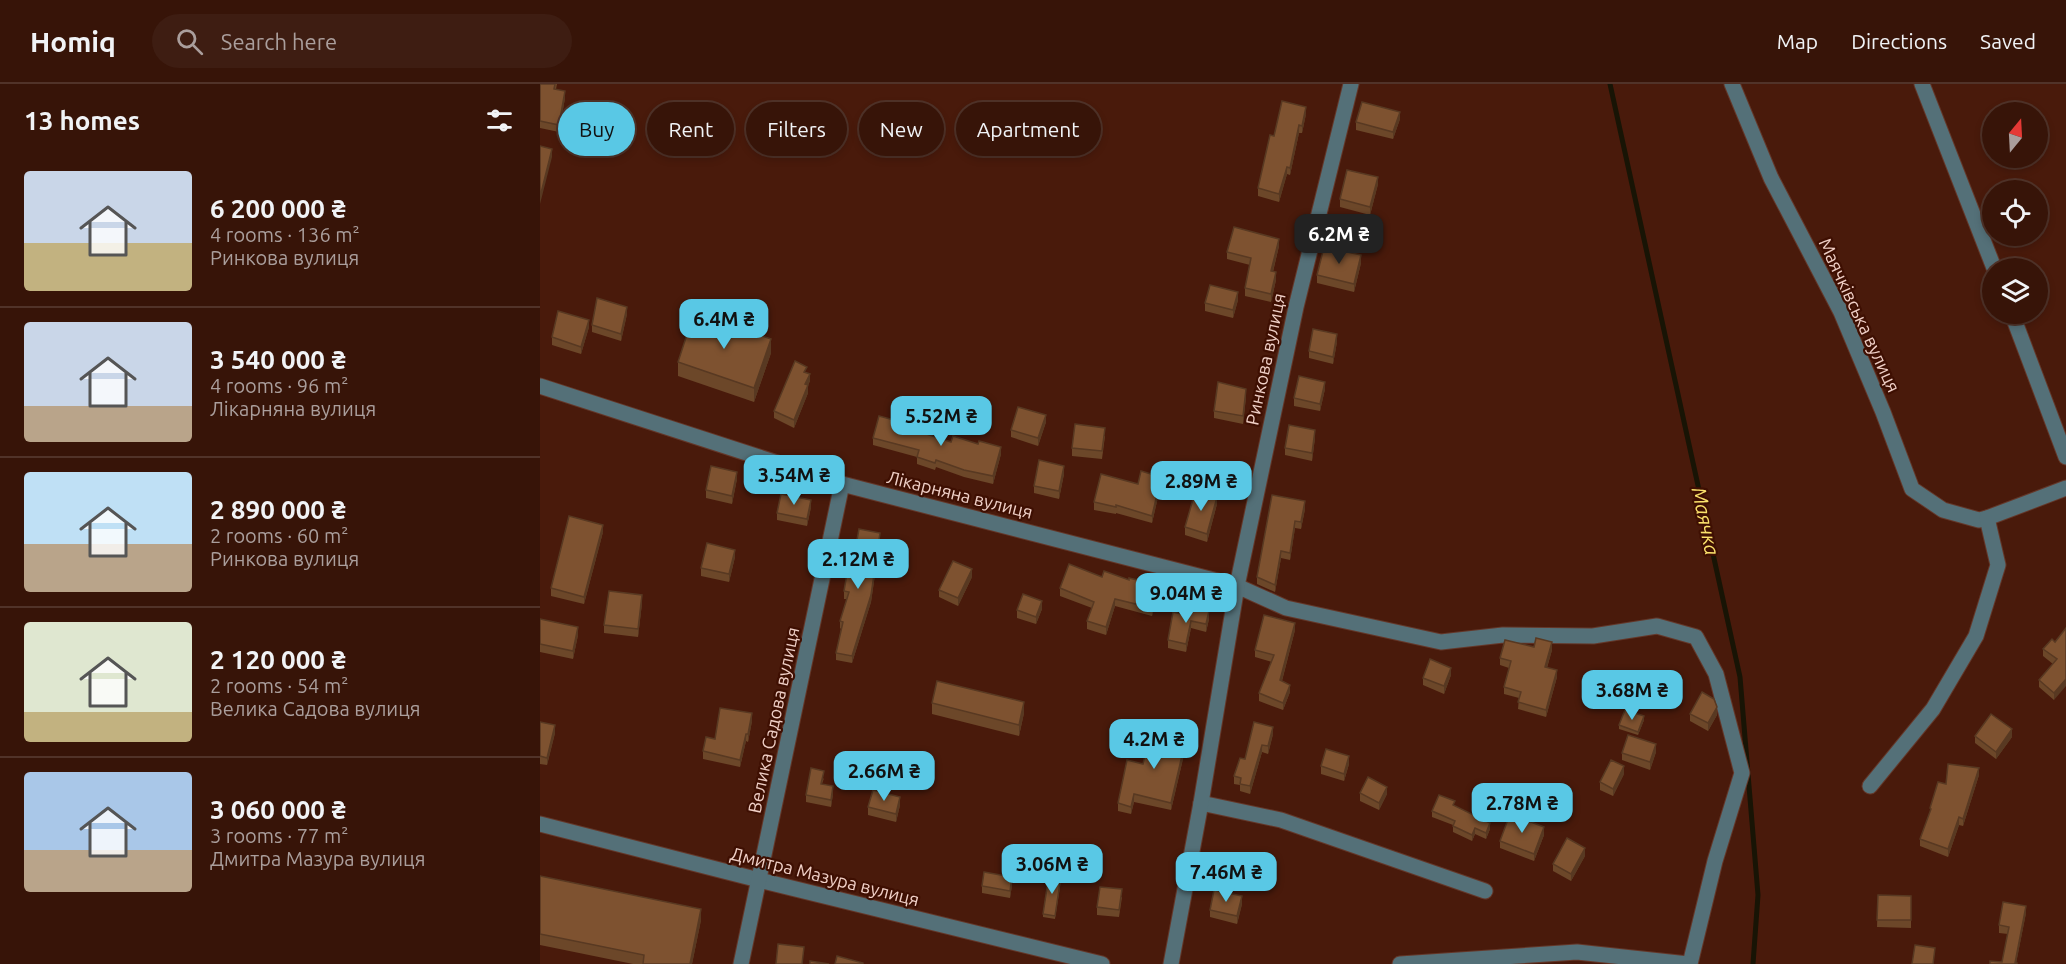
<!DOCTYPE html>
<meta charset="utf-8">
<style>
body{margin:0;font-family:Ubuntu,sans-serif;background:#3e1d12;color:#f1f3f6;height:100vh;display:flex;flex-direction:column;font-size:22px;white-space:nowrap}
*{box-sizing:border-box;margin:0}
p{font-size:20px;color:#aa9e9c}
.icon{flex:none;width:33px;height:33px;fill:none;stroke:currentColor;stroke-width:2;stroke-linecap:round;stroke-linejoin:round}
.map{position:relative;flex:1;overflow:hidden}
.sheet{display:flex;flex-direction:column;background:#371408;width:540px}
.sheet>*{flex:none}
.top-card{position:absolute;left:18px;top:18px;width:570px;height:54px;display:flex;gap:12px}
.needle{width:39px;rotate:18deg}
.fabs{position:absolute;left:1442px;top:18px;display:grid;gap:12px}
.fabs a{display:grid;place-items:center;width:66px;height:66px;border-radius:50%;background:#371408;box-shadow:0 3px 9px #0003,0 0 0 2px #513329;font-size:30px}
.price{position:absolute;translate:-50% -51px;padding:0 14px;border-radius:12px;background:#59c8e5;color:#111;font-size:20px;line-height:39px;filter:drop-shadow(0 2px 3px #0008)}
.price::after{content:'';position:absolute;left:50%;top:36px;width:18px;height:14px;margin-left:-9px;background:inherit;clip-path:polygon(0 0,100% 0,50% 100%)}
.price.on{background:#222;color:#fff}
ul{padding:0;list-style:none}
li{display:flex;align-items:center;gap:18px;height:150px;padding:0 24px}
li+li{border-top:2px solid #513329}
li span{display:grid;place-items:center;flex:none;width:168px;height:120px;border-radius:6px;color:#555}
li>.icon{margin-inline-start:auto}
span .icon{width:72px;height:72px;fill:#fffc;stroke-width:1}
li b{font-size:26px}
h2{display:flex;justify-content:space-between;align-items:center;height:72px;padding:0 24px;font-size:26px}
.chip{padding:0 21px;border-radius:27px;background:#371408;box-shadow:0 3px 9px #0003,0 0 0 2px #513329;font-size:21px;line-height:54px}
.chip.on{background:#59c8e5;color:#111}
header{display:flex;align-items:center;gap:36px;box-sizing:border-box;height:84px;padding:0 30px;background:#371408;border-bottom:2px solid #513329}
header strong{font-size:28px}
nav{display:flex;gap:33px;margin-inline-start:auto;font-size:21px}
.search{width:420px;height:54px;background:#3e1d12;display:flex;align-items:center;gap:15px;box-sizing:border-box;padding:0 21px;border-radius:33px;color:#aa9e9c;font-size:22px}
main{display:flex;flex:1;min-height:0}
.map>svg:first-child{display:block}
</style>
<header>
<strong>Homiq</strong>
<div class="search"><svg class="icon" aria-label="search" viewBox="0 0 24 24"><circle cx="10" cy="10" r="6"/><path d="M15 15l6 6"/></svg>Search here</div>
<nav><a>Map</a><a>Directions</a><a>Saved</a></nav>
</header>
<main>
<section class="sheet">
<h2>13 homes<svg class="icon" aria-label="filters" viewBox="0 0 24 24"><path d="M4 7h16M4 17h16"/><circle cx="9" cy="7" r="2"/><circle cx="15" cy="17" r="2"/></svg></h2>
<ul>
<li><span style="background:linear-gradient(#c9d6e8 60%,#c2b280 0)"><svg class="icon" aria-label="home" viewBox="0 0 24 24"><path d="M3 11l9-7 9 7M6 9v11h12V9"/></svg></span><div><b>6 200 000 ₴</b><p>4 rooms · 136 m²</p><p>Ринкова вулиця</p></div></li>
<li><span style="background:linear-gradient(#c9d6e8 70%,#b9a48a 0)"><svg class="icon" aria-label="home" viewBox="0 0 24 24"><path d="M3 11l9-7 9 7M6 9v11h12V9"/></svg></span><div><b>3 540 000 ₴</b><p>4 rooms · 96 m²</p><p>Лікарняна вулиця</p></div></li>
<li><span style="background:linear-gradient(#bfe0f5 60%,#b9a48a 0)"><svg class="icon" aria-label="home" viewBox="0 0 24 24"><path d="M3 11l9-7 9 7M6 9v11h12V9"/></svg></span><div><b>2 890 000 ₴</b><p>2 rooms · 60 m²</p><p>Ринкова вулиця</p></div></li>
<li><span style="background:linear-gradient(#dfe7d0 75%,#c2b280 0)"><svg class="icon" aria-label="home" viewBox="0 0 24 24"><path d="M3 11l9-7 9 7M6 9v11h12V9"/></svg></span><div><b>2 120 000 ₴</b><p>2 rooms · 54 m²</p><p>Велика Садова вулиця</p></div></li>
<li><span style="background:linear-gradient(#a9c7e8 65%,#b9a48a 0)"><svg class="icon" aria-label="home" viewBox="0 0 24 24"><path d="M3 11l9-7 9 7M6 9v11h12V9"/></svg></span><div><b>3 060 000 ₴</b><p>3 rooms · 77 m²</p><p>Дмитра Мазура вулиця</p></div></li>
</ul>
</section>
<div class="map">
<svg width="1526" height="880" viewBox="0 0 1526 880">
<rect width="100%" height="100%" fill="#491a0b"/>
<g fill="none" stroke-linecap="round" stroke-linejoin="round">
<path stroke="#181405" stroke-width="5" d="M1070 0 1200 593 1218 811 1213 880"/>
<g stroke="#643729" stroke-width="17">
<g id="minor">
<path d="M1192 0 1231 94 1301 228 1343 328 1372 405 1403 426 1439 436 1447 434"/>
<path d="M1382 0 1454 184"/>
<path d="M1472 230 1526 373"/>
<path d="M0 302 302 400 697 502 746 524 901 558 963 551 1053 552 1117 542 1156 553 1176 590 1202 689 1175 777 1150 880"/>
<path d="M1330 702 1393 625 1436 552 1458 481 1447 434 1526 404"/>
<path d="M661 719 741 736 945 807"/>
<path d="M0 740 219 796 562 880"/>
<path d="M201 880 302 400"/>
<path d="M631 880 661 719 697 502 756 223 811 0"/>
<path d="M860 880 1037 868 1148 880"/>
</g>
</g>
<use href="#minor" stroke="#547078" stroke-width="15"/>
</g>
<g fill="#6c4729">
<path d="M0 0H17L16 5 25 14 19 48 0 44Z"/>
<path d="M766 30 762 49H759L750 91 747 90 739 118 718 112V104Z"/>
<path d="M860 35 853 55 816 46V38Z"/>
<path d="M838 100 830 131 800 123V115Z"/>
<path d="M739 162 733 188 736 196 731 218 705 212V204L710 181 687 175V168Z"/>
<path d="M821 179 814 208 777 199V191Z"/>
<path d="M698 216 693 234 665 227V219Z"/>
<path d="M87 230 81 257 52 248V241Z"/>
<path d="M49 243 41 270 12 261V253Z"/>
<path d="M797 258 793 280 769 274V267Z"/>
<path d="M231 269 214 318 138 292V278Z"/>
<path d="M267 289 270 297 268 301V309L254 344 234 334V327Z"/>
<path d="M785 305 780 327 754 322V314Z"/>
<path d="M706 313 703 340 674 334V327Z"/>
<path d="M506 338 498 362 471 353V346Z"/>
<path d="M369 344 411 358 461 370 453 400 424 393 396 383 395 386 377 380V373L333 361V354Z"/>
<path d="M565 352 562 375 532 372V364Z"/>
<path d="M775 354 772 377 745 371V364Z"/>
<path d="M524 390 519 415 494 409V402Z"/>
<path d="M197 395 192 420 166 414V406Z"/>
<path d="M598 400H621L612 439 576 429V430L554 426V418Z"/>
<path d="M732 411 765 425 761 445 755 444 750 476 741 474 735 508 717 500V493Z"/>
<path d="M677 420 667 458 645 451V443Z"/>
<path d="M271 423 267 442 237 436V429Z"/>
<path d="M63 448 44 520 11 512V504Z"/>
<path d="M340 456 331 518 312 579 296 576V569L301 545 300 544V537L307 515H304V507L313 478Z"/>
<path d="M195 473 189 498 161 492V484Z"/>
<path d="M432 493 418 522 399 513V506Z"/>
<path d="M562 493 618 508 612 532 575 522 566 551 547 545V537L552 524 520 512V504Z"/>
<path d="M102 519 98 553 64 549V541Z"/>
<path d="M502 525 496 540 477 534V526Z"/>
<path d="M633 528 669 535 666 548 651 544 646 568 628 564V556Z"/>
<path d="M0 535 38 551 33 575 0 568Z"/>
<path d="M1526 544 1514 616 1499 603V596L1513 580 1503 572V565L1515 558Z"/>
<path d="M755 546 742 597 750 608 743 626 719 617V609L732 578 715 573V566Z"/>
<path d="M994 563 1012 566 1007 584 1017 593 1006 633 978 625 979 614 964 610V603L969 584 960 581V574Z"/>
<path d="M911 591 904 610 883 601V594Z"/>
<path d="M392 619 484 629 479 652 392 630Z"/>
<path d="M1150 630 1177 631 1168 647 1150 637Z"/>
<path d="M1104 636 1098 651 1079 645V641Z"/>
<path d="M212 637 208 658 206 657 200 683 163 675V667L175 655Z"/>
<path d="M0 638 15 649 7 681 0 680Z"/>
<path d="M733 650 728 670 722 668 710 710 700 707V701L694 700V692L705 675Z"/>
<path d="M1435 652 1472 653 1456 675 1435 659Z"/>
<path d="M646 662 631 726 594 718 591 730 578 727V719L603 680Z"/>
<path d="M1116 668 1110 686 1082 676V669Z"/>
<path d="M809 680 804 697 781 690V682Z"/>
<path d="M1084 690 1073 712 1060 706V698Z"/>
<path d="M1439 691 1423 742 1419 741 1408 773 1380 762V755L1390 729V724L1406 700Z"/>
<path d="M284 694 282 700 293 710 291 723 266 718V711Z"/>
<path d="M820 709 847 710 839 726 820 717Z"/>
<path d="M360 721 356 738 328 731V723Z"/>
<path d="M915 722 950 745 946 755 935 750 932 757 913 748V741L892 733V727Z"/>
<path d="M1004 751 994 777 960 764V757Z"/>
<path d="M1045 772 1031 797 1013 787V780Z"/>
<path d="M0 792 161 836 152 880H93L0 861Z"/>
<path d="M521 796 515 835 503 833V830Z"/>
<path d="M472 801 470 814 442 809V802Z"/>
<path d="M1338 811 1371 812V844L1337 843Z"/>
<path d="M582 813 579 833 557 831V823Z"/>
<path d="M702 820 697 840 670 833V826Z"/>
<path d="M1486 829 1476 879 1462 878 1468 850 1459 849V841Z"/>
</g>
<g fill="#583922">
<path d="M25 7V14L19 48V41Z"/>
<path d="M766 23V30L762 49V42Z"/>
<path d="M860 28V35L853 55V48Z"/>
<path d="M759 41V49L750 91V84Z"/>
<path d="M12 65V73L0 120V113Z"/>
<path d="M747 83V90L739 118V110Z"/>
<path d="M838 93V100L830 131V123Z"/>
<path d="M739 155V162L731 195V187Z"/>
<path d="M821 171V179L814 208V200Z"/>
<path d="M736 188V196L731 218V210Z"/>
<path d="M698 208V216L693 234V226Z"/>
<path d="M87 223V230L81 257V250Z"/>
<path d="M49 236V243L41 270V263Z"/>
<path d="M797 250V258L793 280V273Z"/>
<path d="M231 255V269L214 318V304Z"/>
<path d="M270 290V297L265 307V300Z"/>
<path d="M785 298V305L780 327V320Z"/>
<path d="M268 301V309L254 344V336Z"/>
<path d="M706 305V313L703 340V332Z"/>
<path d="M506 331V338L498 362V354Z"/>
<path d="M775 346V354L772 377V369Z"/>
<path d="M461 363V370L453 400V392Z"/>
<path d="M524 382V390L519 415V407Z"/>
<path d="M197 388V395L192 420V412Z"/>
<path d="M621 393V400L612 439V432Z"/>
<path d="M677 413V420L667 458V450Z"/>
<path d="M271 416V423L267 442V435Z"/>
<path d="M765 417V425L761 445V438Z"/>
<path d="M755 437V444L750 476V469Z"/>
<path d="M63 441V448L44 520V513Z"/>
<path d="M340 449V456L331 518 312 579V572Z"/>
<path d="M195 466V473L189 498V490Z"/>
<path d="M741 467V474L735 508V501Z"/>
<path d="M432 485V493L418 522V514Z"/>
<path d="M618 501V508L612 532V524Z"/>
<path d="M102 511V519L98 553V545Z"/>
<path d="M575 515V522L566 551V543Z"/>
<path d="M502 517V525L496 540V533Z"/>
<path d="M669 527V535L666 548V540Z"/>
<path d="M651 537V544L646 568V560Z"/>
<path d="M755 539V546L740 604V596Z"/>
<path d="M38 543V551L33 575V567Z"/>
<path d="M1012 558V566L1005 590V583Z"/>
<path d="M911 584V591L904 610V602Z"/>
<path d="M1017 586V593L1006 633V626Z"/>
<path d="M1526 595V602L1514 616V609Z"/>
<path d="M750 601V608L743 626V619Z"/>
<path d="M484 618V629L479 652V641Z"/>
<path d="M1177 623V631L1168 647V639Z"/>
<path d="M212 629V637L208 658V650Z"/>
<path d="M1104 632V636L1098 651V648Z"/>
<path d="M15 641V649L7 681V674Z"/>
<path d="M733 643V650L728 670V662Z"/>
<path d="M1472 645V653L1456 675V668Z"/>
<path d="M206 650V657L200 683V676Z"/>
<path d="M646 654V662L631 726V719Z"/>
<path d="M1116 660V668L1110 686V678Z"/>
<path d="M722 661V668L710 710V702Z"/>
<path d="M809 672V680L804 697V690Z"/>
<path d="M1084 682V690L1073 712V705Z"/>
<path d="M1439 684V691L1423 742V735Z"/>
<path d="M293 702V710L291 723V716Z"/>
<path d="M847 703V710L839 726V719Z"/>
<path d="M594 710V718L591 730V723Z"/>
<path d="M360 713V721L356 738V730Z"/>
<path d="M1419 733V741L1408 773V765Z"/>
<path d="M950 739V745L946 755V749Z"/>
<path d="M1004 743V751L994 777V770Z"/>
<path d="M935 744V750L932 757V751Z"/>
<path d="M1045 764V772L1031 797V790Z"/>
<path d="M472 793V801L470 814V807Z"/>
<path d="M702 812V820L697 840V832Z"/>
<path d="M1486 822V829L1476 880H1475Z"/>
<path d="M161 825V836L152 880H150Z"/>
</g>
<g fill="#7e5230" stroke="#583922" stroke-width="1.5">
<path d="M0 0H15L14 5 25 7 19 41 0 37Z"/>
<path d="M742 17 766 23 762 42 759 41 750 84 747 83 739 110 718 104 730 51 734 52Z"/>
<path d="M822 18 860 28 853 48 816 38Z"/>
<path d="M0 62 12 65 0 113Z"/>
<path d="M807 86 838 93 830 123 800 115Z"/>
<path d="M694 143 739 155 731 187 736 188 731 210 705 204 711 174 687 168Z"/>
<path d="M784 163 821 171 814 200 777 191Z"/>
<path d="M670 201 698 208 693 226 665 219Z"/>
<path d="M57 214 87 223 81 250 52 241Z"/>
<path d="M18 227 49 236 41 263 12 253Z"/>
<path d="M154 229 231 255 214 304 138 278Z"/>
<path d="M773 245 797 250 793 273 769 267Z"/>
<path d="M255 277 267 283 264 288 270 290 265 300 268 301 254 336 234 327Z"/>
<path d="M759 292 785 298 780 320 754 314Z"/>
<path d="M678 298 706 305 703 332 674 327Z"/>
<path d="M478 323 506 331 498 354 471 346Z"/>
<path d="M339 332 369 340 368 344 411 358 413 352 438 360 439 357 461 363 453 392 424 386 396 376 395 379 377 373 379 366 333 354Z"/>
<path d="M535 340 565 344 562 367 532 364Z"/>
<path d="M749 341 775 346 772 369 745 364Z"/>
<path d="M499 376 524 382 519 407 494 402Z"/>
<path d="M171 382 197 388 192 412 166 406Z"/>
<path d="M601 387 621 393 612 432 576 421V423L554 418 561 390 598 400Z"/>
<path d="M656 405 677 413 667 450 645 443Z"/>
<path d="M241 410 271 416 267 435 237 429Z"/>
<path d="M732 411 765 417 761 438 755 437 750 469 741 467 735 501 717 493Z"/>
<path d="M29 432 63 441 44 513 11 504Z"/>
<path d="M319 445 340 449 331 511 312 572 296 569 303 538 300 537 309 508 304 507 309 478H313Z"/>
<path d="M167 459 195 466 189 490 161 484Z"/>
<path d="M413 477 432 485 418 514 399 506Z"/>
<path d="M529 480 562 493 564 487 589 496V494L618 501 612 524 575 515 566 543 547 537 554 518 520 504Z"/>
<path d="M69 507 102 511 98 545 64 541Z"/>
<path d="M483 510 502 517 496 533 477 526Z"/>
<path d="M647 523 669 527 666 540 651 537 646 560 628 556 633 528 646 531Z"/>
<path d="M724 531 755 539 740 596 750 601 743 619 719 609 734 571 715 566Z"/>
<path d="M0 535 38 543 33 567 0 560Z"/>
<path d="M1526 544V595L1514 609 1499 596 1517 575 1503 565 1512 555 1515 558Z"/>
<path d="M996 554 1012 558 1005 583 1017 586 1006 626 978 618 981 608 964 603 971 577 960 574 965 556 994 563Z"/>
<path d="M890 575 911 584 904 602 883 594Z"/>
<path d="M397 597 484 618 479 641 392 619Z"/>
<path d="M1162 608 1174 615 1177 623 1168 639 1150 630Z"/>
<path d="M180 624 212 629 208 650H206L200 676 163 667 166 653 175 655Z"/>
<path d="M1085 626 1104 632 1098 648 1079 641Z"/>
<path d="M1451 630 1472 645 1456 668 1435 652Z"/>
<path d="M0 638 15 641 7 674 0 672Z"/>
<path d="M714 638 733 643 728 662 722 661 710 702 700 700 701 694 694 692 700 674 705 675Z"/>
<path d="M611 646 646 654 631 719 594 710 591 723 578 719 587 676 603 680Z"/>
<path d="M1088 651 1116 660 1110 678 1082 669Z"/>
<path d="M786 665 809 672 804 690 781 682Z"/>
<path d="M1071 676 1084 682 1073 705 1060 698Z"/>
<path d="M1408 680 1439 684 1423 735 1419 733 1408 765 1380 755 1391 725 1390 724 1398 698 1406 700Z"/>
<path d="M271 684 284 687 281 700 293 702 291 716 266 711Z"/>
<path d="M828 693 847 703 839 719 820 709Z"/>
<path d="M333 706 360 713 356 730 328 723Z"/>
<path d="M899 711 915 717 913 721 950 739 946 749 935 744 932 751 913 742 915 737 892 727Z"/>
<path d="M970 730 1004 743 994 770 960 757Z"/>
<path d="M1027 754 1045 764 1031 790 1013 780Z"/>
<path d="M444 788 472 793 470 807 442 802Z"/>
<path d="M509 791 521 792 515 832 503 830Z"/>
<path d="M0 792 161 825 150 880H103L104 871 0 850Z"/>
<path d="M560 803 582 805 579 826 557 823Z"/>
<path d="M674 806 702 812 697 832 670 826Z"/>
<path d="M1338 811 1371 812V836H1337Z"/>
<path d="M1463 818 1486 822 1475 879H1477V880H1450V877L1462 878 1469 843 1459 841Z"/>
<path d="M238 860 264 863 262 880H236Z"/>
<path d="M1375 861 1395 864 1393 880H1372Z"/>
<path d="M297 872 323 879V880H295Z"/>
<path d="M270 877 289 880H270Z"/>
</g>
<g text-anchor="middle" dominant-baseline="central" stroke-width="4.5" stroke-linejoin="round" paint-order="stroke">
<g font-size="18" fill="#f0d0c7" stroke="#3e0f02">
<text transform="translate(1320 231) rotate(65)">Маячківська вулиця</text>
<text transform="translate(725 275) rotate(-78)">Ринкова вулиця</text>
<text transform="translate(420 410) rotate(14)">Лікарняна вулиця</text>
<text transform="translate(233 636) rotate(-78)">Велика Садова вулиця</text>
<text transform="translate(285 792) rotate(14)">Дмитра Мазура вулиця</text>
</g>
<g font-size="20" font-style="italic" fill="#fbe16b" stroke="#3e0f02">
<text transform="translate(1166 437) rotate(78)">Маячка</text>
</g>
</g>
</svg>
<div class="fabs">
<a><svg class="needle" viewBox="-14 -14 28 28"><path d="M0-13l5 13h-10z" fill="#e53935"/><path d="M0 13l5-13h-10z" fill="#aa9e9c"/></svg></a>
<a><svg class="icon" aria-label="locate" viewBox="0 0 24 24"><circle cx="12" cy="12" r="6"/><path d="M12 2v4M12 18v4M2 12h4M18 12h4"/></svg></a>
<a><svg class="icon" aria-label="layers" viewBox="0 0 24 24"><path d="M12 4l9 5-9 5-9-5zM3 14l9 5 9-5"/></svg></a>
</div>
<b class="price on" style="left:799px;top:181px">6.2M ₴</b>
<b class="price" style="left:184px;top:266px">6.4M ₴</b>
<b class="price" style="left:401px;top:363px">5.52M ₴</b>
<b class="price" style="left:254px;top:422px">3.54M ₴</b>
<b class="price" style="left:661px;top:428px">2.89M ₴</b>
<b class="price" style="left:318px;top:506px">2.12M ₴</b>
<b class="price" style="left:646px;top:540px">9.04M ₴</b>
<b class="price" style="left:1092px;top:637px">3.68M ₴</b>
<b class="price" style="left:614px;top:686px">4.2M ₴</b>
<b class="price" style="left:344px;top:718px">2.66M ₴</b>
<b class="price" style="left:982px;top:750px">2.78M ₴</b>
<b class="price" style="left:512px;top:811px">3.06M ₴</b>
<b class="price" style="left:686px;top:819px">7.46M ₴</b>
<div class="top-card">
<a class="chip on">Buy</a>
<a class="chip">Rent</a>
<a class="chip">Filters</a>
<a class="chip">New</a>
<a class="chip">Apartment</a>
</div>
</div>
</main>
